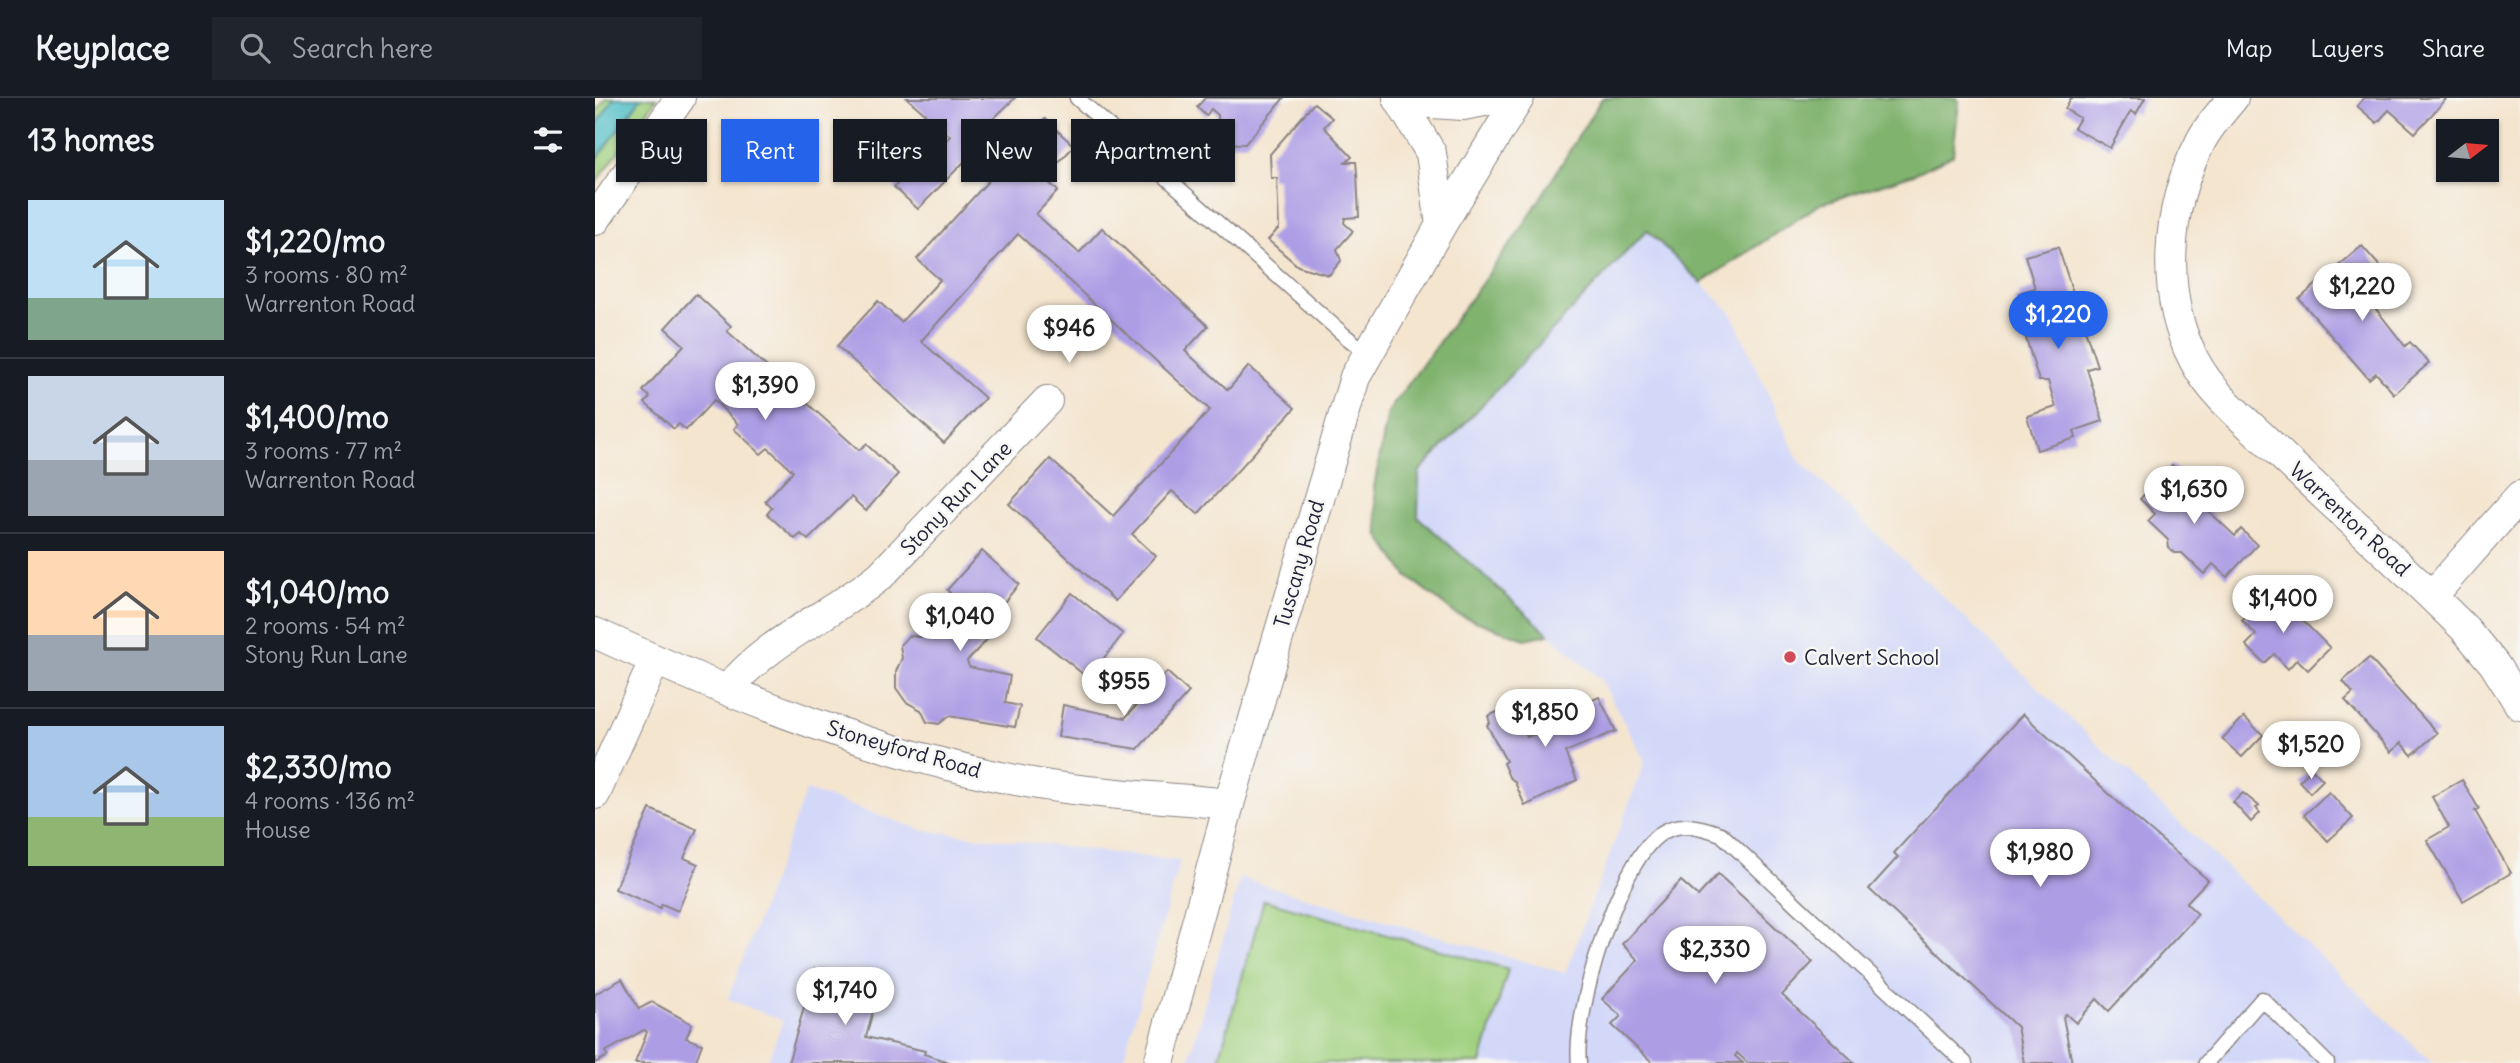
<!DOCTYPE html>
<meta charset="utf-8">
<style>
body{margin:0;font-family:Delius,sans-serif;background:#20242c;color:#f1f3f6;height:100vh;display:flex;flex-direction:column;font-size:26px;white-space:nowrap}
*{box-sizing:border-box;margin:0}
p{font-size:23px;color:#9ea1a6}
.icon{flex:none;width:38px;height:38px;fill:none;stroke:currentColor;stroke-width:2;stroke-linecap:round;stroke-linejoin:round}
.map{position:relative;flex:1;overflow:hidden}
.drawer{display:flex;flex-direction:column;background:#171b24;width:595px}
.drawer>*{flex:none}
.guide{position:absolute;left:21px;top:21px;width:665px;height:63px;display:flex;gap:14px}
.needle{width:46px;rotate:74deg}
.controls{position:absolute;left:1841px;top:21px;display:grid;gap:14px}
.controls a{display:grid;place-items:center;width:63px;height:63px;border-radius:0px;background:#171b24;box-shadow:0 2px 5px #0004;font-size:35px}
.price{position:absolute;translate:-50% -60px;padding:0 16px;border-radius:24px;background:#fff;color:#222;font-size:23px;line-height:46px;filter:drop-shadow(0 2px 4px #0008)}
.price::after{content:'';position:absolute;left:50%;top:42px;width:21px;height:16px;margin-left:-10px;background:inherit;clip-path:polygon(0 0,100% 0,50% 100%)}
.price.active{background:#2563eb;color:#fff}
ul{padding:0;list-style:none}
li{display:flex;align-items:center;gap:21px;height:175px;padding:0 28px}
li+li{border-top:2px solid #363941}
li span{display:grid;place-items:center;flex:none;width:196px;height:140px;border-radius:0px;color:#555}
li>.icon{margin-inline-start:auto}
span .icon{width:84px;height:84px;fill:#fffc;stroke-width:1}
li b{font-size:30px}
h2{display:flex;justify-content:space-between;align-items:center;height:84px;padding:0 28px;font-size:30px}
.chip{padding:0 24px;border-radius:0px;background:#171b24;box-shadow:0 2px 5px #0004;font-size:24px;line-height:63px}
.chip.active{background:#2563eb;color:#fff}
header{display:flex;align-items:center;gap:42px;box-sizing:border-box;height:98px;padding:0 35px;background:#171b24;border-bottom:2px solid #363941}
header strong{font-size:33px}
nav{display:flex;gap:38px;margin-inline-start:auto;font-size:24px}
.search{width:490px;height:63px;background:#20242c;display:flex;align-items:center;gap:18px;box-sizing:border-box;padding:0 24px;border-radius:0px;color:#9ea1a6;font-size:26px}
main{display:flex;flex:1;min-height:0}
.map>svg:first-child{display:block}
</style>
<header>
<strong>Keyplace</strong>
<div class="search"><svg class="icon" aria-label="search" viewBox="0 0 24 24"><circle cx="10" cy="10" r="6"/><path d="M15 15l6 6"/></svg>Search here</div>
<nav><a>Map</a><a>Layers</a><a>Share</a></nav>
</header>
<main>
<section class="drawer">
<h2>13 homes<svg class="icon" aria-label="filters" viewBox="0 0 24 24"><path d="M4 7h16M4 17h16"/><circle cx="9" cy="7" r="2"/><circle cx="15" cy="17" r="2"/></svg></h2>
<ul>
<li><span style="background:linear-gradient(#bfe0f5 70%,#7fa58c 0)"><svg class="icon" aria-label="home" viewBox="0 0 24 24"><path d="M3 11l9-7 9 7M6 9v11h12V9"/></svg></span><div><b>$1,220/mo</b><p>3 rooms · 80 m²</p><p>Warrenton Road</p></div></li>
<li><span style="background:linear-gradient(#c9d6e8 60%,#9aa5b1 0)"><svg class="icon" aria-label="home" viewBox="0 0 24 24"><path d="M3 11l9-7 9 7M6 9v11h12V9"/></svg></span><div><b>$1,400/mo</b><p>3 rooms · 77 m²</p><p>Warrenton Road</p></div></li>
<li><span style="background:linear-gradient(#ffd9b3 60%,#9aa5b1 0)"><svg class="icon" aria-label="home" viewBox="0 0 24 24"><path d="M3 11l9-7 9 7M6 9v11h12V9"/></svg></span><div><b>$1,040/mo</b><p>2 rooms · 54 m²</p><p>Stony Run Lane</p></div></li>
<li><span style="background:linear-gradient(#a9c7e8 65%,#8fb573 0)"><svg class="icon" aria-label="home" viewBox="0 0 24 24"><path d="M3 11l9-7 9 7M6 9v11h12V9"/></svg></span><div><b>$2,330/mo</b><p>4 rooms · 136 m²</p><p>House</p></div></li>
</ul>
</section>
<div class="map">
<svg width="1925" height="965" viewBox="0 0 1925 965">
<rect width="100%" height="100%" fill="#f6f6f2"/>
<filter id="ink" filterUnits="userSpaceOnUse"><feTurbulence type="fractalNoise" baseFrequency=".0143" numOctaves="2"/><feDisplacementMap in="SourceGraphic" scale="14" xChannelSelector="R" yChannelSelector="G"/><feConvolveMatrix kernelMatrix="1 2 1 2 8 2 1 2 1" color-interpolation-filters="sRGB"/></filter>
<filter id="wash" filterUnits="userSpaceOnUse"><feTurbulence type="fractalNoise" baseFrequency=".00686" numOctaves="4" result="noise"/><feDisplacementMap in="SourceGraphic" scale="28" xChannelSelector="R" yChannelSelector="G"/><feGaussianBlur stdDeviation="1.57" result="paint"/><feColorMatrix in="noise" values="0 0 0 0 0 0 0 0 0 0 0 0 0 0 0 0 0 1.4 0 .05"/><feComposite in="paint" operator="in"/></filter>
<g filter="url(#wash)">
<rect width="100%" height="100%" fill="#f4e5cf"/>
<g fill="#d3d8f9">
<path d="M1052 132 1136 214 1203 361 1837 965H593L645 780 970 875 1050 663 1006 582 823 419 824 374Z"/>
<path d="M211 692 327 732 585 763 527 965H172L188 923 133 901Z"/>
</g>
<g fill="#a1d180" stroke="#627a5e" stroke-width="2">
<path d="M11 0H62L0 86V16Z"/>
<path d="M669 802 913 871 886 965H623Z"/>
</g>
<path fill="#80b36e" stroke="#516a54" stroke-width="2" d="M1007 0H1362L1364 3 1358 57 1319 76 1225 106 1106 185 1052 132 824 374 823 419 954 536 930 541 861 516 812 478 784 438 779 389 793 314 927 130Z"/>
<path fill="#52c0c7" stroke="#3a7181" stroke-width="2" d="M19 0H46L0 64V29Z"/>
<g id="blocks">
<g fill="#ad9de5">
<path d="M312 0H420L396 23 403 29 323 111 299 89 304 84 295 75 294 66 309 51H319L327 59 332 54 336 58 355 38Z"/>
<path d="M610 0H689L650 46 624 45 623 17 616 11 611 18 602 9Z"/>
<path d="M1476 0H1550L1541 16 1536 13 1515 50 1479 30 1485 20 1470 11Z"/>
<path d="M1769 0H1852L1820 35 1794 12 1782 25 1762 8Z"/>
<path d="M719 5 737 20 729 29 757 59 751 64H761L762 75 764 119 750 120 749 125 758 133 742 151 746 163 734 177 703 168 673 142 684 130 682 80H676L675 56Z"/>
<path d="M450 21 479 48 449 80 463 93 441 116 484 155 507 130 613 228 590 253 633 292 654 268 700 310 603 416 577 393 537 436 561 458 520 503 414 406 455 361 518 418 615 312 572 273 423 136 326 243 390 300 349 345 242 248 283 203 306 224 345 182 322 161Z"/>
<path d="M1767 148 1789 173 1767 193 1810 248 1815 244 1834 265 1799 296 1781 275 1774 281 1704 201Z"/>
<path d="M1463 149 1502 268 1492 271 1508 323 1479 333 1481 340 1442 352 1432 318 1461 309 1453 283H1444L1419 201 1425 200 1424 195 1440 190 1430 158Z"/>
<path d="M101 196 136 228 132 233 264 352 271 346 303 376 271 413 256 399 213 442 206 436 200 441 172 416 177 410 170 403 198 373 173 350 166 356 139 331 143 326 119 302 91 332 84 326 79 331 50 305 55 299 48 293 89 247 70 230Z"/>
<path d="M1577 367 1594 383 1588 389 1640 438 1646 431 1662 447 1632 479 1618 466 1609 476 1587 455H1579L1574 450 1573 442 1553 423 1560 416 1545 401Z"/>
<path d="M387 453 424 486 396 520 395 524 402 531 372 563 374 569 415 578 410 605 425 608 420 629 354 618 344 626 332 624 326 612 311 604 301 590V573L307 560 305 547 313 538 326 539 361 501 352 492Z"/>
<path d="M1678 493 1735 550 1713 572 1702 561 1693 571 1679 556 1669 565 1651 547 1661 537 1647 523Z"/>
<path d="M477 495 528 536 493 580 442 539Z"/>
<path d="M1774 560 1842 635 1817 657 1806 645 1796 654 1750 602 1758 595 1748 583Z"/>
<path d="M572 574 594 594 543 651 463 639 468 607 530 620Z"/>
<path d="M1004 599 1021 633 970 654 982 682 930 708 920 684 914 679 908 665 911 663 892 627 895 625 893 618 918 607 932 639 994 613 991 605Z"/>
<path d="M1428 616 1537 717 1613 782 1591 805 1603 816 1514 913 1502 901 1481 925 1471 916 1468 919 1477 965H1429L1422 929 1274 791 1303 759 1299 755Z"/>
<path d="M1649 619 1668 637 1647 659 1627 641Z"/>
<path d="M1717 671 1728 682 1715 695 1704 683Z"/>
<path d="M1867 682 1884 711 1880 713 1916 775 1868 803 1832 742 1854 729 1837 699Z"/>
<path d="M1734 694 1758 720 1733 743 1709 717Z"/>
<path d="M1648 695 1664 708 1661 710 1665 715 1656 724 1638 704Z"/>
<path d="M55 711 102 731 89 760 103 766 83 813 67 806 65 810 20 791Z"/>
<path d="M1123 776 1218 864 1187 897 1260 965H1153L1142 955 1140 958 1148 965H1058L1017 927 1026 918 1007 901 1043 862 1027 846 1086 783 1103 798Z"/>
<path d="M220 871 284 890 271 939 330 953 329 956 357 965H193Z"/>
<path d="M27 881 44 911 57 904 97 926 91 940 107 946 100 965H40L52 934 49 932 10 954 13 958 0 965V896Z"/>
</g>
</g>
</g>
<g filter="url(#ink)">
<use href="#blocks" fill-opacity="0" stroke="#8b8485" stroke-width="2"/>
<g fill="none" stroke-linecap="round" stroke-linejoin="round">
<g stroke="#8b8485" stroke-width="17">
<g id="service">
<path d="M482 0 749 237 773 256"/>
<path d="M984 965C978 915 1023 765 1065 736 1085 722 1106 729 1126 736L1370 965"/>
<path d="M1611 965 1667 901 1732 965"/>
</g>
</g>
<g stroke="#8b8485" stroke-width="32">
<g id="minor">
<path d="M803 0 836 55 846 127"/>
<path d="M1638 0C1626 15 1612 29 1604 47 1571 111 1565 198 1599 262 1619 300 1652 323 1681 352 1744 412 1809 470 1870 531L1899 566 1925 607"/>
<path d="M806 3 868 7 906 0"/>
<path d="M0 122 85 0"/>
<path d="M1837 498 1925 398"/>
<path d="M0 535C141 599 289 660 443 686 506 697 570 699 634 706"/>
<path d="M133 591C176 539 235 519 286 477L452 303"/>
<path d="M0 696 60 562"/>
<path d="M564 965 634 706 760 279 846 127 924 0"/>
</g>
</g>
<use href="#service" stroke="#fff" stroke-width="14"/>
<use href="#minor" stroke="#fff" stroke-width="30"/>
</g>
</g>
<circle fill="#d1495b" stroke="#f6f6f2" stroke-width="2.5" cx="1195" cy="559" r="7"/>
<g text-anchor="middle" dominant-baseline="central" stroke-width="5" stroke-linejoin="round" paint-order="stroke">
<g font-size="21" fill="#22223b" stroke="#f6f6f2">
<text transform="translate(361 400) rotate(-46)">Stony Run Lane</text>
<text transform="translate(1755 421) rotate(43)">Warrenton Road</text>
<text transform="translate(704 466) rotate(-74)">Tuscany Road</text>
<text transform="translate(309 651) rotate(16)">Stoneyford Road</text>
</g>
<g font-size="21" fill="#22223b" stroke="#f6f6f2" text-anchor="start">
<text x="1209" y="559">Calvert School</text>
</g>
</g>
</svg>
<div class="controls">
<a><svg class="needle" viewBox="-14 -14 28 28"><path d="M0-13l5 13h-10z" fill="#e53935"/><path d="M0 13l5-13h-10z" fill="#9ea1a6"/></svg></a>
</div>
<b class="price" style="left:1767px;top:225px">$1,220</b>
<b class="price active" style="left:1463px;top:253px">$1,220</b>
<b class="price" style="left:474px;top:267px">$946</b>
<b class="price" style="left:170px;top:324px">$1,390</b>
<b class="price" style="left:1599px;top:428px">$1,630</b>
<b class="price" style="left:1688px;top:537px">$1,400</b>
<b class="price" style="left:365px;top:555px">$1,040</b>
<b class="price" style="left:529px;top:620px">$955</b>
<b class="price" style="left:950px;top:651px">$1,850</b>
<b class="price" style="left:1716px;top:683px">$1,520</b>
<b class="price" style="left:1445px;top:791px">$1,980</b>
<b class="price" style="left:1120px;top:888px">$2,330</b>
<b class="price" style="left:250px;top:929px">$1,740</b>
<div class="guide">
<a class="chip">Buy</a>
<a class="chip active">Rent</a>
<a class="chip">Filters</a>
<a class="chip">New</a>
<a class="chip">Apartment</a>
</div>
</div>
</main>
